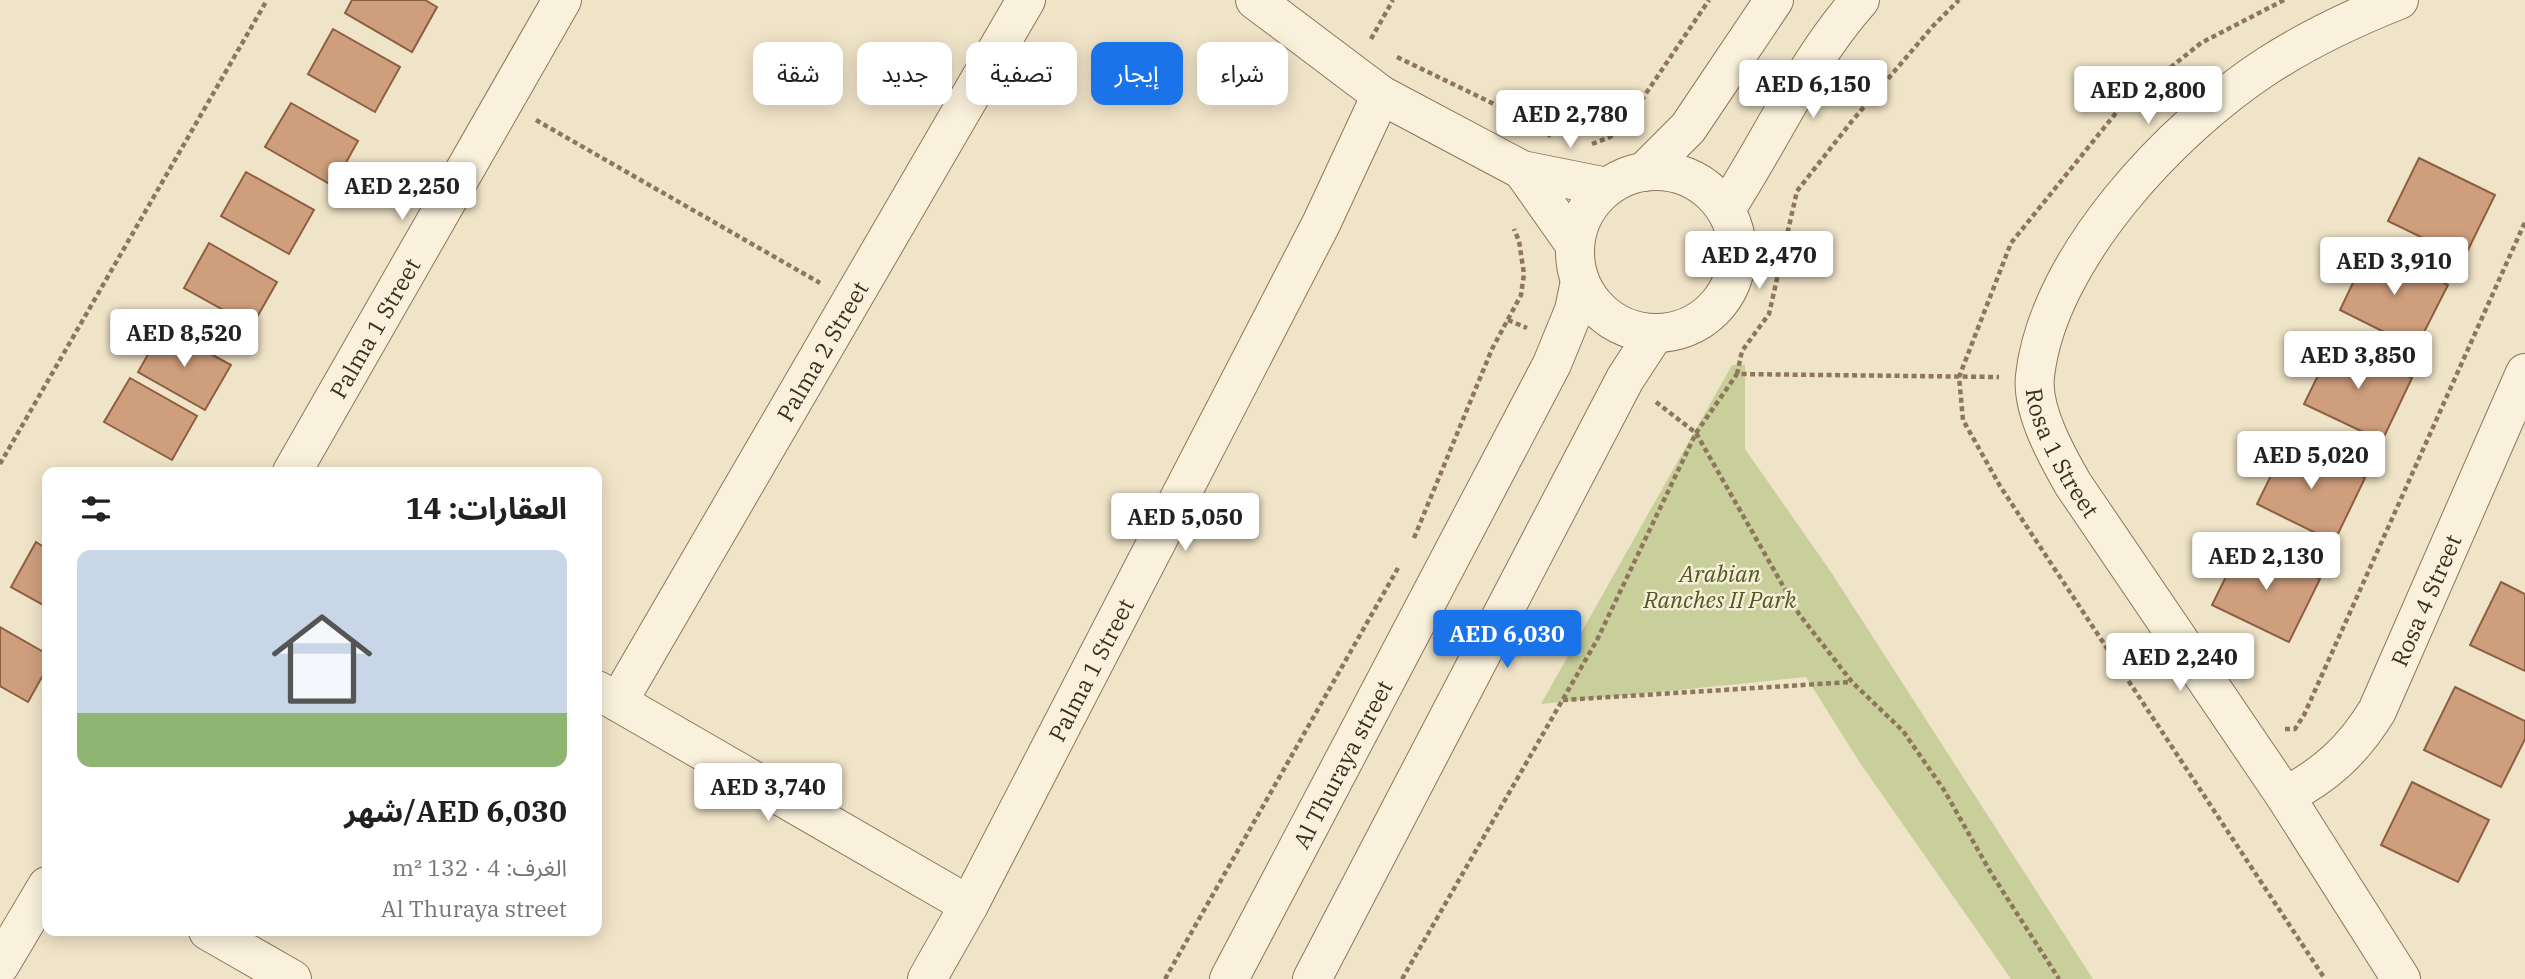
<!DOCTYPE html>
<html lang="ar">
<meta charset="utf-8">
<style>
body{margin:0;font-family:"IBM Plex Serif","Noto Sans Arabic",serif;background:#f6f6f6;color:#202124;direction:rtl;height:100vh;display:flex;flex-direction:column;font-size:26px;white-space:nowrap}
*{box-sizing:border-box;margin:0}
p{font-size:23px;color:#757577}
.icon{flex:none;width:38px;height:38px;fill:none;stroke:currentColor;stroke-width:2;stroke-linecap:round;stroke-linejoin:round}
.map{position:relative;flex:1;overflow:hidden;direction:ltr}
.drawer{position:absolute;left:42px;top:467px;width:560px;height:469px;display:flex;flex-direction:column;background:#fff;border-radius:14px;box-shadow:0 4px 18px #0003;direction:rtl}
.drawer>*{flex:none}
.guide{position:absolute;left:623px;top:42px;width:665px;height:63px;direction:rtl;display:flex;gap:14px}
.price{position:absolute;translate:-50% -60px;padding:0 16px;border-radius:7px;background:#fff;color:#222;font-size:23px;line-height:46px;filter:drop-shadow(0 2px 4px #0008)}
.price::after{content:'';position:absolute;left:50%;top:42px;width:21px;height:16px;margin-left:-10px;background:inherit;clip-path:polygon(0 0,100% 0,50% 100%)}
.price.selected{background:#1a73e8;color:#fff}
ul{padding:0;list-style:none}
li{display:grid;align-content:center;gap:14px;height:371px;padding:0 35px}
li+li{border-top:2px solid #e0e0e0}
li span{display:grid;place-items:center;height:217px;border-radius:14px;color:#555}
li>.icon{margin-inline-start:auto}
span .icon{width:126px;height:126px;fill:#fffc;stroke-width:1}
li b{font-size:30px}
h2{display:flex;justify-content:space-between;align-items:center;height:84px;padding:0 35px;font-size:30px}
.pill{padding:0 24px;border-radius:14px;background:#fff;box-shadow:0 4px 18px #0003;font-size:24px;line-height:63px}
.pill.selected{background:#1a73e8;color:#fff}
.map>svg:first-child{display:block}
</style>
<div class="map">
<svg width="2525" height="979" viewBox="0 0 2525 979">
<rect width="100%" height="100%" fill="#f0e4c8"/>
<path fill="#c9cf9b" d="M1732 365H1745V449L1831 572 2093 979H2011L1860 763 1806 677 1541 704Z"/>
<g fill="#cf9f7d" stroke="#8d5f41" stroke-width="2">
<path d="M352 0H425L437 7 412 52 345 13Z"/>
<path d="M333 29 400 67 375 112 308 74Z"/>
<path d="M291 103 358 141 333 186 265 147Z"/>
<path d="M2419 158 2495 195 2464 258 2388 221Z"/>
<path d="M246 172 314 210 289 254 221 216Z"/>
<path d="M209 243 277 282 252 326 184 288Z"/>
<path d="M2370 247 2448 285 2416 348 2340 310Z"/>
<path d="M163 328 231 365 205 410 138 372Z"/>
<path d="M2335 341 2412 378 2382 441 2304 404Z"/>
<path d="M130 378 197 416 172 460 104 422Z"/>
<path d="M2288 441 2365 478 2334 542 2257 504Z"/>
<path d="M36 542 47 549V607L11 587Z"/>
<path d="M2243 542 2320 579 2289 642 2212 605Z"/>
<path d="M2501 582 2525 594V671L2470 645Z"/>
<path d="M0 627 47 654V668L28 702 0 686Z"/>
<path d="M2455 687 2525 721V739L2501 787 2424 750Z"/>
<path d="M2412 782 2489 820 2458 882 2381 845Z"/>
</g>
<g fill="none" stroke-linecap="round" stroke-linejoin="round">
<g stroke="#8d765c" stroke-width="40">
<g id="minor">
<path d="M1255 0 1381 95 1522 170 1607 187"/>
<path id="s1" d="M2399 0C2353 18 2309 39 2267 66 2172 128 2048 258 2035 376 2031 410 2057 456 2073 484L2285 796 2401 979"/>
<path d="M1522 170 1575 245"/>
<circle cx="1656" cy="252" r="81"/>
<path d="M1644 172 1688 128 1774 0"/>
<path d="M1726 209C1771 140 1805 62 1860 0"/>
<path id="s2" d="M292 472 562 0"/>
<path d="M597 690 969 905"/>
<path id="s3" d="M618 702 1026 0"/>
<path id="s4" d="M2285 796C2326 775 2353 750 2377 711L2525 373"/>
<path d="M208 931 292 979"/>
<path d="M0 965 47 886"/>
<path id="s5" d="M927 979 969 905 1321 224 1381 95"/>
<path id="s6" d="M1229 979 1552 364 1574 310 1580 281"/>
<path d="M1312 979 1625 379 1655 333"/>
</g>
</g>
<g stroke="#8d765c" stroke-width="4.5" stroke-dasharray="5 3.5" stroke-linecap="butt">
<path d="M2284 0 2201 43 2120 108 2011 243 1959 377 1963 420 2000 486 2325 979"/>
<path d="M1371 39 1393 0"/>
<path d="M1397 57 1521 117 1551 136"/>
<path d="M536 120 820 283"/>
<path d="M1592 144 1610 137 1626 123 1709 0"/>
<path d="M1508 320 1527 328"/>
<path d="M1737 374 1742 351 1769 314 1797 191 1852 121 1933 26 1959 0"/>
<path d="M1656 402 1696 433 1799 614 1852 682 1903 731 1944 790 1991 873 2059 979"/>
<path d="M0 464 267 0"/>
<path d="M1414 538 1492 349 1521 295 1524 274 1519 241 1514 229"/>
<path d="M1563 700 1851 682"/>
<path d="M2285 729H2295L2304 715 2525 222"/>
<path d="M1165 979 1398 568"/>
<path d="M1402 979 1597 640 1696 433 1737 374 1999 377"/>
</g>
<use href="#minor" stroke="#faf1dc" stroke-width="38"/>
</g>
<g text-anchor="middle" dominant-baseline="central" stroke-width="5" stroke-linejoin="round" paint-order="stroke">
<g font-size="23" fill="#3d2e20" stroke="#f7eed8">
<text stroke="none"><textPath href="#s2" startOffset="166">Palma 1 Street</textPath></text>
<text stroke="none"><textPath href="#s3" startOffset="406">Palma 2 Street</textPath></text>
<text stroke="none"><textPath href="#s1" startOffset="628">Rosa 1 Street</textPath></text>
<text stroke="none"><textPath href="#s4" startOffset="248">Rosa 4 Street</textPath></text>
<text stroke="none"><textPath href="#s5" startOffset="350">Palma 1 Street</textPath></text>
<text stroke="none"><textPath href="#s6" startOffset="243">Al Thuraya street</textPath></text>
</g>
<g font-size="23" font-style="italic" fill="#4d5a26" stroke="#f7eed8">
<text x="1720" y="573">Arabian<tspan x="1720" dy="26">Ranches II Park</tspan></text>
</g>
</g>
</svg>
<b class="price" style="left:1813px;top:120px">AED 6,150</b>
<b class="price" style="left:2148px;top:126px">AED 2,800</b>
<b class="price" style="left:1570px;top:150px">AED 2,780</b>
<b class="price" style="left:402px;top:222px">AED 2,250</b>
<b class="price" style="left:1759px;top:291px">AED 2,470</b>
<b class="price" style="left:2394px;top:297px">AED 3,910</b>
<b class="price" style="left:184px;top:369px">AED 8,520</b>
<b class="price" style="left:2358px;top:391px">AED 3,850</b>
<b class="price" style="left:2311px;top:491px">AED 5,020</b>
<b class="price" style="left:1185px;top:553px">AED 5,050</b>
<b class="price" style="left:2266px;top:592px">AED 2,130</b>
<b class="price selected" style="left:1507px;top:670px">AED 6,030</b>
<b class="price" style="left:2180px;top:693px">AED 2,240</b>
<b class="price" style="left:768px;top:823px">AED 3,740</b>
<div class="guide">
<a class="pill">شراء</a>
<a class="pill selected">إيجار</a>
<a class="pill">تصفية</a>
<a class="pill">جديد</a>
<a class="pill">شقة</a>
</div>
<section class="drawer">
<h2>العقارات: 14<svg class="icon" aria-label="filters" viewBox="0 0 24 24"><path d="M4 7h16M4 17h16"/><circle cx="9" cy="7" r="2"/><circle cx="15" cy="17" r="2"/></svg></h2>
<ul>
<li><span style="background:linear-gradient(#c9d6e8 75%,#8fb573 0)"><svg class="icon" aria-label="home" viewBox="0 0 24 24"><path d="M3 11l9-7 9 7M6 9v11h12V9"/></svg></span><div><b>AED 6,030/شهر</b><p>الغرف: 4 · 132 m²</p><p>Al Thuraya street</p></div></li>
</ul>
</section>
</div>
